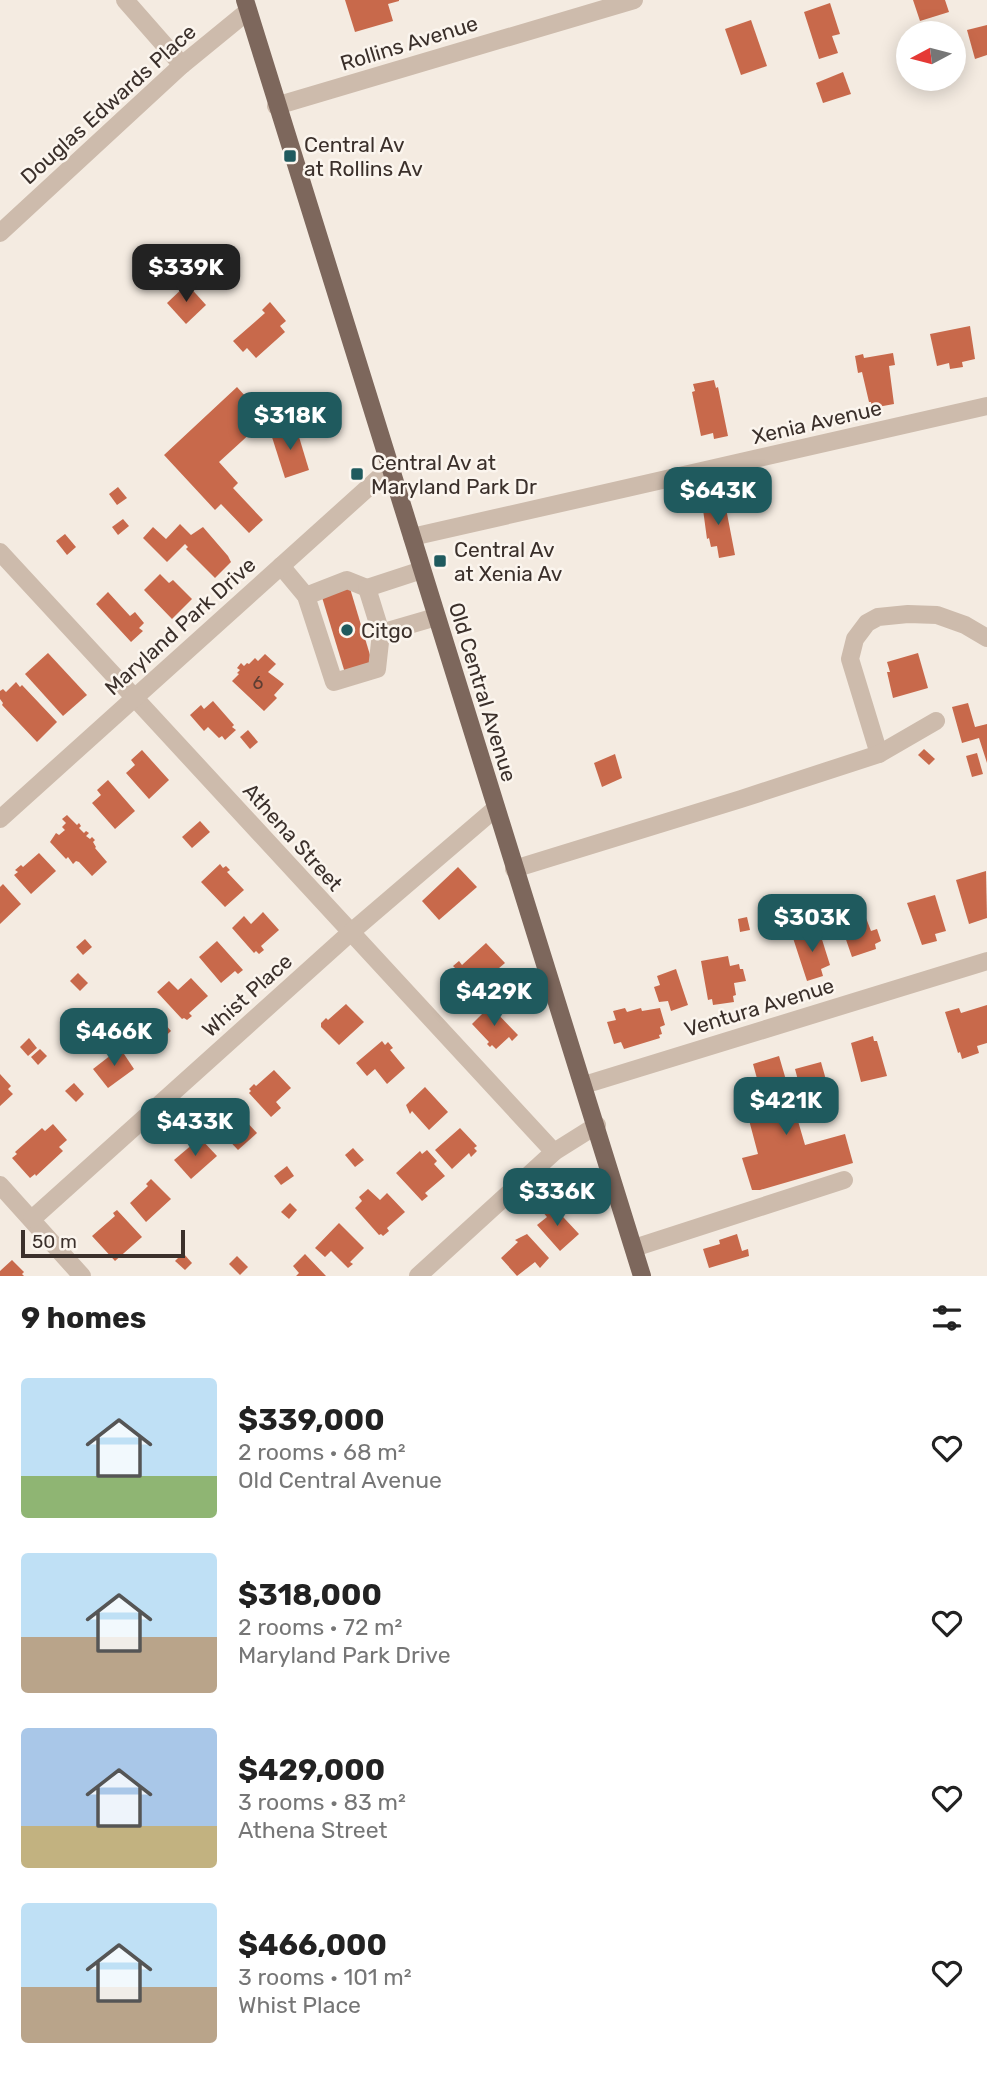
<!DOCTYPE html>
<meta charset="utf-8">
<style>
body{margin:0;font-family:Rubik,sans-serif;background:#f2f2f2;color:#222;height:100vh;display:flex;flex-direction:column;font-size:26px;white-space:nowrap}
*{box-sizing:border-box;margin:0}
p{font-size:23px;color:#767676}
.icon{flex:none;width:38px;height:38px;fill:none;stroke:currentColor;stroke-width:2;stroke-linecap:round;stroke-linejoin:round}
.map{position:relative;height:1276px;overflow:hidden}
.details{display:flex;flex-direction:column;background:#fff;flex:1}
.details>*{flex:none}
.needle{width:46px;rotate:263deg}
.controls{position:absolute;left:896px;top:21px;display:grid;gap:14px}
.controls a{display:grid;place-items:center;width:70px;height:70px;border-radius:50%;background:#fff;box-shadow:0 4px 18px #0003;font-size:35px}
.scale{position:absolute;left:21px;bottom:18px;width:164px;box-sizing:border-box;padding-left:7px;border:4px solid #3b302b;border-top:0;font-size:19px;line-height:24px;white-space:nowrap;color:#3b302b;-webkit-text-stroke:5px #fbf5ee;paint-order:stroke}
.price{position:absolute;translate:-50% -60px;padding:0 16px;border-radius:14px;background:#1f5a5e;color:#fff;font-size:23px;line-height:46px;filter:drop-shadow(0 2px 4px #0008)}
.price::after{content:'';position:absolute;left:50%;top:42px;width:21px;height:16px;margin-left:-10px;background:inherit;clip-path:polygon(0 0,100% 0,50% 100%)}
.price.active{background:#222;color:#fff}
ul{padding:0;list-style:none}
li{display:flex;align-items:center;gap:21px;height:175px;padding:0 21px}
li span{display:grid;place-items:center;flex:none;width:196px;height:140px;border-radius:7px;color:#555}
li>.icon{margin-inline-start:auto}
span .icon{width:84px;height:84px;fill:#fffc;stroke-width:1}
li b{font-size:30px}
h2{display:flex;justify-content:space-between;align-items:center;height:84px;padding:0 21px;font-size:30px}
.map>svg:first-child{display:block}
</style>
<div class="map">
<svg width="987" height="1276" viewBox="0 0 987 1276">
<rect width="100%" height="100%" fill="#f4ebe1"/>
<g fill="#c8694b">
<path d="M345 0H399V1L388 4 393 21 355 32Z"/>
<path d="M913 0H945L949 12 920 21Z"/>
<path d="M830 3 840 34 832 36 838 53 819 59 804 12Z"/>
<path d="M751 20 767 66 741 75 725 29Z"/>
<path d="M987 25V55L975 59 967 30Z"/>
<path d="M843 72 851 94 823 103 816 83Z"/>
<path d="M187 284 206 305 186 324 167 303Z"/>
<path d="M270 302 286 321 280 326 285 332 256 358 247 348 243 352 233 341 265 313 262 310Z"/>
<path d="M970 326 975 359 962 362 963 367 950 369 949 363 937 366 930 334Z"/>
<path d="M893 353 895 365 889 366 894 404 872 408 871 402H869L862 372 858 373 855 356 863 354 864 358Z"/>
<path d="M714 380 716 388 718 387 728 436 714 439 713 433 701 436 692 392 695 391 693 384Z"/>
<path d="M237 387 266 419 219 462 238 483 233 488 263 520 249 533 221 504 215 510 164 455Z"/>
<path d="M296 427 309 470 285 478 271 434Z"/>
<path d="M118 487 127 498 117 505 109 494Z"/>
<path d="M724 498 735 555 719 558 717 546 711 547 709 538 707 539 702 502Z"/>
<path d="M123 519 129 526 118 535 112 527Z"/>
<path d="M180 524 191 535 203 527 228 556 231 562 215 578 186 549 188 547 185 544 167 562 143 538 153 527 166 539Z"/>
<path d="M65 534 76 547 67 555 56 541Z"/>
<path d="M160 574 169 583 173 580 192 599 172 619 144 590Z"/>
<path d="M349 585 373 665 345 673 321 594Z"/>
<path d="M108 592 130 616 135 612 144 623 139 628 143 631 131 642 96 604Z"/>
<path d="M48 653 87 695 63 716 25 674Z"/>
<path d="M918 653 928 688 893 698 887 672H890L887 662Z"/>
<path d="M265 654 276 664 268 672 284 684 274 695 277 698 264 711 232 681 239 674 237 673 240 670 237 668 241 663 244 666 247 663 249 664 255 658 258 661Z"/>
<path d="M16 682 20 687 22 685 57 722 37 742 2 705 3 703 0 699V691L3 689 6 692Z"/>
<path d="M213 701 234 725 232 727 236 730 225 740 222 736 219 738 208 727 204 731 190 715 201 705 204 709Z"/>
<path d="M968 703 975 727 987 724V763L979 738 962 743 952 707Z"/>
<path d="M248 730 258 742 250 749 240 737Z"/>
<path d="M924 749 935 759 929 765 918 755Z"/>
<path d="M142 750 169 780 149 799 126 773 135 765 131 760Z"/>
<path d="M977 753 983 774 972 777 966 756Z"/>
<path d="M615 754 622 778 602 787 594 763Z"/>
<path d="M108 780 135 811 115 829 92 803 101 795 97 790Z"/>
<path d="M67 815 77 825 79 823 81 826 79 828 84 833 86 831 89 833 86 836 90 839 92 837 95 840 93 842 96 847 95 848 107 862 92 876 79 862 76 861 73 864 68 857 66 859 50 842 56 833 59 835 65 830 62 827 66 823 62 819Z"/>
<path d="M200 821 210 832 192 848 182 837Z"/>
<path d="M39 853 56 871 31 894 14 875 18 872 15 870 21 865 23 867Z"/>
<path d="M220 864 223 868 226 866 230 870 227 872 244 890 225 907 201 882Z"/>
<path d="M458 867 477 887 439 920 422 901Z"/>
<path d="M986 871 987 918 969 924 956 880Z"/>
<path d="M3 884 21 904 0 924V887Z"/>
<path d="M935 895 946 931 935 934 937 941 922 945 907 903Z"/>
<path d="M263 912 279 930 261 946 264 950 259 954 256 951 254 953 232 928 244 916 251 924Z"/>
<path d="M747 917 750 930 740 932 738 919Z"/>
<path d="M866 918 871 931 877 929 881 941 875 944 876 949 852 957 843 931 858 926 857 922Z"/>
<path d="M819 930 830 965 821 969 823 976 807 981 793 938 797 937 796 934 804 931 805 934Z"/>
<path d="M85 939 92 947 83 955 76 947Z"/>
<path d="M217 941 243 970 238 974 235 971 221 983 199 957Z"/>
<path d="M486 943 505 963 467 995 451 977 457 970 453 966 459 961 462 965Z"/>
<path d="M728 956 730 966 739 964 740 969H743L746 981 734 983 736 995 733 996 734 1002 713 1005 712 999 708 1000 701 961Z"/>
<path d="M676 969 688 1005 671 1011 668 1001 659 1002 654 987 660 985 657 976Z"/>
<path d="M78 973 88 983 80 991 70 981Z"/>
<path d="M191 978 208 996 189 1013 192 1016 187 1020 184 1018 182 1019 157 992 169 981 178 990Z"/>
<path d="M346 1004 364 1022 339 1045 321 1027V1023L326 1018 328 1020Z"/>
<path d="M987 1005V1043L977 1046 979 1053 962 1059 960 1052 958 1053 945 1012 959 1008 961 1013Z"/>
<path d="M490 1006 518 1035 512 1041 509 1037 496 1049 492 1045 490 1047 487 1044 489 1042 472 1024Z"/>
<path d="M143 1008 154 1020 158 1016 171 1031 156 1045 159 1048 152 1054 125 1025Z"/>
<path d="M625 1008 627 1012 641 1008 642 1011 660 1008 665 1025 660 1027 662 1034 659 1035 660 1038 624 1049 621 1042 614 1044 607 1022 616 1020 613 1011Z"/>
<path d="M873 1036 874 1041H877L887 1076 861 1082 851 1043Z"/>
<path d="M29 1038 37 1048 28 1056 20 1047Z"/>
<path d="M382 1041 385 1045 388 1042 393 1048 390 1050 405 1068 387 1084 375 1069 367 1076 356 1063Z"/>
<path d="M120 1048 134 1069 108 1088 93 1069Z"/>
<path d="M40 1049 47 1056 38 1065 31 1057Z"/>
<path d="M779 1056 805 1145 845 1134 853 1163 760 1190H752L742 1158 758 1154 749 1120 767 1115 753 1064Z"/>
<path d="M821 1062 828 1087 802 1095 795 1069Z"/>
<path d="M274 1070 291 1088 276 1102 281 1108 271 1117 249 1093 251 1091 249 1089 254 1084 256 1086Z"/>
<path d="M0 1074 11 1086 8 1089 13 1094 0 1106Z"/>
<path d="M74 1083 84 1094 76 1102 65 1091Z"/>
<path d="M425 1087 448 1112 429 1130 412 1111 410 1114 406 1105Z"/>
<path d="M231 1105 257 1133 238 1150 221 1132 217 1135 213 1130 217 1127 215 1125 228 1113 225 1110Z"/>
<path d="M53 1124 67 1140 59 1147 63 1151 36 1176 35 1174 30 1178 12 1158 17 1154 15 1152 42 1128 45 1131Z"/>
<path d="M460 1128 477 1146 474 1148 477 1151 471 1157 469 1153 452 1169 435 1150Z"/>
<path d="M200 1138 217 1156 191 1179 174 1160Z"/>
<path d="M353 1148 364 1160 355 1167 345 1155Z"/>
<path d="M427 1150 437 1161 434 1164 445 1176 425 1193 428 1196 422 1201 396 1173 420 1151 422 1154Z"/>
<path d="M287 1166 294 1176 281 1185 274 1176Z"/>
<path d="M151 1179 171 1199 146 1222 130 1203 148 1186 146 1184Z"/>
<path d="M368 1189 380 1200 387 1193 405 1212 387 1228 389 1231 383 1236 381 1234 379 1235 355 1208 362 1201 359 1197Z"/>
<path d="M290 1203 297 1210 289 1219 281 1212Z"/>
<path d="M550 1203 579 1234 560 1251 537 1225 547 1217 542 1211Z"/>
<path d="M117 1210 142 1237 115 1261 92 1236 115 1216 113 1213Z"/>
<path d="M339 1223 364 1248 350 1262 353 1264 348 1268 331 1251 325 1257 315 1248Z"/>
<path d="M527 1234 549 1258 540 1268 535 1262 517 1276 501 1258 518 1242 515 1240Z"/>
<path d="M737 1234 742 1251 748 1249 749 1256 709 1268 703 1249 720 1244 719 1240Z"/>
<path d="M183 1253 192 1263 185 1270 175 1261Z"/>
<path d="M305 1254 326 1276H296L299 1273 293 1266Z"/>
<path d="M237 1256 248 1267 240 1275 229 1264Z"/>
<path d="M12 1260 24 1272 22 1274 24 1276H0V1271Z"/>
</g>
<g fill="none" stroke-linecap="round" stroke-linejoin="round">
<g stroke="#cdbbac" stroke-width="18">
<path d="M125 0 182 65"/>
<path d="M276 106 634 0"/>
<path d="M0 233 182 65 248 11"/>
<path d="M412 537 987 406"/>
<path d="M0 552 554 1152"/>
<path d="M281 566 306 596 334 682 377 669 381 633 436 617"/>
<path d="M306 596 347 580 367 588"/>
<path d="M381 633 367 588 422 570"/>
<path d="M879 754 850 659 855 639 867 623 878 617 908 614 937 615 965 625 987 638"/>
<path d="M0 819 391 467"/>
<path d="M514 869 741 799 879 754 936 721"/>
<path d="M584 1085 987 961"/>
<path d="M0 1185 82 1276"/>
<path d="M32 1219 350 933 496 808"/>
<path d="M634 1248 844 1180"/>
<path d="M418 1276 554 1152 597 1125"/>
</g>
<path stroke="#7d675c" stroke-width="18" d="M245 0 642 1276"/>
</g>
<g fill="#1f5a5e" stroke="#fbf5ee" stroke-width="2.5">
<rect x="283" y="149" width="14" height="14" rx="3.5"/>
<rect x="350" y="467" width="14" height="14" rx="3.5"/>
<rect x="433" y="554" width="14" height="14" rx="3.5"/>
<circle cx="347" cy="630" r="7"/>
</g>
<g text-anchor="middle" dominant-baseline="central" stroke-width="5" stroke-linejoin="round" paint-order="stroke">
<g font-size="18" fill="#5e3e33">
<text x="258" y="683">6</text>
</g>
<g font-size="21" fill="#3b302b" stroke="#fbf5ee">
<text transform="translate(409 43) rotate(-17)">Rollins Avenue</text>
<text transform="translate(108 104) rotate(-42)">Douglas Edwards Place</text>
<text transform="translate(817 422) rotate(-13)">Xenia Avenue</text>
<text transform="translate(180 626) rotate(-42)">Maryland Park Drive</text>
<text transform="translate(483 692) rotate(73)">Old Central Avenue</text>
<text transform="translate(293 837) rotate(48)">Athena Street</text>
<text transform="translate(247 995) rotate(-42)">Whist Place</text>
<text transform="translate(759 1007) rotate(-17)">Ventura Avenue</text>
</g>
<g font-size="21" fill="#3b302b" stroke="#fbf5ee" text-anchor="start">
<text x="304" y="144">Central Av<tspan x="304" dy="24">at Rollins Av</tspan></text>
<text x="371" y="462">Central Av at<tspan x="371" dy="24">Maryland Park Dr</tspan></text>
<text x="454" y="549">Central Av<tspan x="454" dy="24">at Xenia Av</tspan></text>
<text x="361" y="630">Citgo</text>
</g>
</g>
</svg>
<div class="controls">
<a><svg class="needle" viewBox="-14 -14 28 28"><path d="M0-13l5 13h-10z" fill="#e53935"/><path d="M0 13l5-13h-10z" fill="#767676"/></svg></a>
</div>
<div class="scale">50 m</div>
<b class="price active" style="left:186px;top:304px">$339K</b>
<b class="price" style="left:290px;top:452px">$318K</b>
<b class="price" style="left:718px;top:527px">$643K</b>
<b class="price" style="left:812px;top:954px">$303K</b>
<b class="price" style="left:494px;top:1028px">$429K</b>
<b class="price" style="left:114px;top:1068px">$466K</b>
<b class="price" style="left:786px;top:1137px">$421K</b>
<b class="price" style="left:195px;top:1158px">$433K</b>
<b class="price" style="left:557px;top:1228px">$336K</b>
</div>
<section class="details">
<h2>9 homes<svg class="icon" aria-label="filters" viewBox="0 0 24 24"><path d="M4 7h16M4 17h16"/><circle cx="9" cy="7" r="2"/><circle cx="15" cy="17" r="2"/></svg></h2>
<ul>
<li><span style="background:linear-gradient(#bfe0f5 70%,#8fb573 0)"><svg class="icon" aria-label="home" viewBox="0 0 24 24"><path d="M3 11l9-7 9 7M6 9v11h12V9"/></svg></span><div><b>$339,000</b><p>2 rooms · 68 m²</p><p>Old Central Avenue</p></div><svg class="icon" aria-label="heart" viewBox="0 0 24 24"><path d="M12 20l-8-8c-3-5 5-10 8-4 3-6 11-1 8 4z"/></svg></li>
<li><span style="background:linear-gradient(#bfe0f5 60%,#b9a48a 0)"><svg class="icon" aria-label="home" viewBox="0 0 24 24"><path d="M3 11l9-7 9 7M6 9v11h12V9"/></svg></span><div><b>$318,000</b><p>2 rooms · 72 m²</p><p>Maryland Park Drive</p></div><svg class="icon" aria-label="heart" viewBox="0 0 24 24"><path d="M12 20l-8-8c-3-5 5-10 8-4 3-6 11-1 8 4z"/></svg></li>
<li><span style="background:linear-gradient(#a9c7e8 70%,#c2b280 0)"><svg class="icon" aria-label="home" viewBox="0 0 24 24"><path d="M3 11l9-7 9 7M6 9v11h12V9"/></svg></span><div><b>$429,000</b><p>3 rooms · 83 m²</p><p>Athena Street</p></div><svg class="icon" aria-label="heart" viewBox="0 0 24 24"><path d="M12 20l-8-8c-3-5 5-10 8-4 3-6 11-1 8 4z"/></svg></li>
<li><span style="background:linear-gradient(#bfe0f5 60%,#b9a48a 0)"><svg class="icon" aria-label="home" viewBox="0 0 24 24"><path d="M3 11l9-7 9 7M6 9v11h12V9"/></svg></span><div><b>$466,000</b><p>3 rooms · 101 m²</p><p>Whist Place</p></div><svg class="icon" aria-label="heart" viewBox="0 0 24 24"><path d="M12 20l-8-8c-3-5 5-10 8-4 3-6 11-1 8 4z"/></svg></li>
</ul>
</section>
